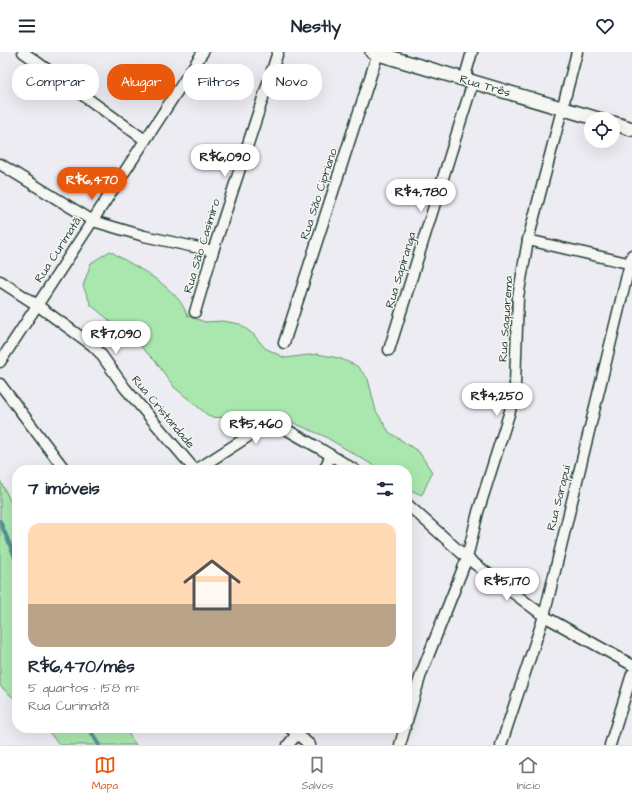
<!DOCTYPE html>
<html lang="pt">
<meta charset="utf-8">
<style>
body{margin:0;font-family:"Architects Daughter",sans-serif;background:#f2f2f3;color:#1f2937;height:100vh;display:flex;flex-direction:column;font-size:15px;white-space:nowrap}
*{box-sizing:border-box;margin:0}
p{font-size:13px;color:#747a83}
.icon{flex:none;width:22px;height:22px;fill:none;stroke:currentColor;stroke-width:2;stroke-linecap:round;stroke-linejoin:round}
.map{position:relative;flex:1;overflow:hidden}
.drawer{position:absolute;left:12px;top:413px;width:400px;height:268px;display:flex;flex-direction:column;background:#fff;border-radius:16px;box-shadow:0 4px 16px #0002}
.drawer>*{flex:none}
.top-card{position:absolute;left:12px;top:12px;width:400px;height:36px;display:flex;gap:8px}
.tools{position:absolute;left:584px;top:60px;display:grid;gap:8px}
.tools a{display:grid;place-items:center;width:36px;height:36px;border-radius:50%;background:#fff;box-shadow:0 4px 16px #0002;font-size:20px}
.price{position:absolute;translate:-50% -34px;padding:0 9px;border-radius:14px;background:#fff;color:#222;font-size:13px;line-height:26px;filter:drop-shadow(0 1px 2px #0008)}
.price::after{content:'';position:absolute;left:50%;top:24px;width:12px;height:9px;margin-left:-6px;background:inherit;clip-path:polygon(0 0,100% 0,50% 100%)}
.price.selected{background:#ea580c;color:#fff}
ul{padding:0;list-style:none}
li{display:grid;align-content:center;gap:8px;height:212px;padding:0 16px}
li span{display:grid;place-items:center;height:124px;border-radius:12px;color:#555}
li>.icon{margin-inline-start:auto}
span .icon{width:72px;height:72px;fill:#fffc;stroke-width:1}
li b{font-size:17px}
h2{display:flex;justify-content:space-between;align-items:center;height:48px;padding:0 16px;font-size:17px}
.tag{padding:0 14px;border-radius:16px;background:#fff;box-shadow:0 4px 16px #0002;font-size:14px;line-height:36px}
.tag.selected{background:#ea580c;color:#fff}
header{display:flex;justify-content:space-between;align-items:center;height:52px;padding:0 16px;background:#fff;font-size:18px;font-weight:800}
.dock{display:flex;justify-content:space-around;align-items:center;height:56px;border-top:1px solid #e0e1e3;background:#fff;font-size:11px;color:#747a83}
.dock a{display:grid;justify-items:center;gap:2px}
.dock .selected{color:#ea580c}
.map>svg:first-child{display:block}
</style>
<header><svg class="icon" aria-label="menu" viewBox="0 0 24 24"><path d="M4 6h16M4 12h16M4 18h16"/></svg>Nestly<svg class="icon" aria-label="heart" viewBox="0 0 24 24"><path d="M12 20l-8-8c-3-5 5-10 8-4 3-6 11-1 8 4z"/></svg></header>
<div class="map">
<svg width="632" height="693" viewBox="0 0 632 693">
<rect width="100%" height="100%" fill="#eeecf3"/>
<filter id="ink" filterUnits="userSpaceOnUse"><feTurbulence type="fractalNoise" baseFrequency=".025" numOctaves="2"/><feDisplacementMap in="SourceGraphic" scale="8" xChannelSelector="R" yChannelSelector="G"/><feConvolveMatrix kernelMatrix="1 2 1 2 8 2 1 2 1" color-interpolation-filters="sRGB"/></filter>
<g filter="url(#ink)">
<g fill="#a9e7ae" stroke="#649271">
<path d="M110 199C133 214 160 225 179 248 183 253 185 259 188 264L205 270 223 269 240 272 254 283 265 296 285 306 317 302 339 306 357 314 368 327 376 359 389 380 419 400 432 420 423 441 421 443 407 436V418H381L324 384 277 364 251 361 228 366 210 365 174 335 156 310 140 294 91 253 83 234 91 211Z"/>
<path d="M0 428 17 463V649L0 634Z"/>
<path d="M46 676H126L128 681 136 693H59Z"/>
</g>
<g fill="none" stroke-linecap="round" stroke-linejoin="round">
<g stroke="#569394" stroke-width="4">
<path d="M0 469 17 510"/>
<path d="M89 676 99 693"/>
</g>
<g stroke="#1f3d34" stroke-width="13">
<g id="minor">
<path d="M23 0 145 88"/>
<path d="M464 28 472 0"/>
<path d="M0 112 93 169 144 184 213 199"/>
<path d="M528 188 632 212"/>
<path d="M0 229 37 253 92 293 100 301 125 336 195 418"/>
<path d="M195 260 213 199 278 0"/>
<path d="M284 291 378 1"/>
<path d="M389 298 473 30"/>
<path d="M0 310 203 0"/>
<path d="M0 332 65 418"/>
<path d="M196 418 266 373 282 375 319 396 355 418"/>
<path d="M324 418 331 403"/>
<path d="M407 452 467 506 544 564 632 613"/>
<path d="M407 669 421 622 467 506 478 460 510 359 515 333 518 245 528 188 577 0"/>
<path d="M290 676 310 693"/>
<path d="M288 693 302 676"/>
<path d="M400 693 405 676"/>
<path d="M501 693 544 564 632 203"/>
<path d="M610 693 632 622"/>
</g>
</g>
<g stroke="#1f3d34" stroke-width="16">
<g id="tertiary">
<path d="M372 0 598 67"/>
<path d="M613 71 632 77"/>
</g>
</g>
<use href="#minor" stroke="#f6f6f2" stroke-width="10"/>
<use href="#tertiary" stroke="#f6f6f2" stroke-width="13"/>
</g>
</g>
<g text-anchor="middle" dominant-baseline="central" stroke-width="3" stroke-linejoin="round" paint-order="stroke">
<g font-size="12" fill="#1f3d34" stroke="#f6f6f2">
<text transform="translate(485 34) rotate(16)">Rua Três</text>
<text transform="translate(319 142) rotate(-72)">Rua São Cipriano</text>
<text transform="translate(202 194) rotate(-73)">Rua São Casimiro</text>
<text transform="translate(58 198) rotate(-57)">Rua Curimatã</text>
<text transform="translate(401 218) rotate(-73)">Rua Sapiranga</text>
<text transform="translate(506 267) rotate(-86)">Rua Saquarema</text>
<text transform="translate(163 360) rotate(50)">Rua Cristandade</text>
<text transform="translate(559 446) rotate(-76)">Rua Sarapuí</text>
</g>
</g>
</svg>
<div class="tools">
<a><svg class="icon" aria-label="locate" viewBox="0 0 24 24"><circle cx="12" cy="12" r="6"/><path d="M12 2v4M12 18v4M2 12h4M18 12h4"/></svg></a>
</div>
<b class="price" style="left:225px;top:126px">R$6,090</b>
<b class="price selected" style="left:92px;top:149px">R$6,470</b>
<b class="price" style="left:421px;top:161px">R$4,780</b>
<b class="price" style="left:116px;top:303px">R$7,090</b>
<b class="price" style="left:497px;top:365px">R$4,250</b>
<b class="price" style="left:256px;top:393px">R$5,460</b>
<b class="price" style="left:507px;top:550px">R$5,170</b>
<div class="top-card">
<a class="tag">Comprar</a>
<a class="tag selected">Alugar</a>
<a class="tag">Filtros</a>
<a class="tag">Novo</a>
</div>
<section class="drawer">
<h2>7 imóveis<svg class="icon" aria-label="filters" viewBox="0 0 24 24"><path d="M4 7h16M4 17h16"/><circle cx="9" cy="7" r="2"/><circle cx="15" cy="17" r="2"/></svg></h2>
<ul>
<li><span style="background:linear-gradient(#ffd9b3 65%,#b9a48a 0)"><svg class="icon" aria-label="home" viewBox="0 0 24 24"><path d="M3 11l9-7 9 7M6 9v11h12V9"/></svg></span><div><b>R$6,470/mês</b><p>5 quartos · 158 m²</p><p>Rua Curimatã</p></div></li>
</ul>
</section>
</div>
<nav class="dock">
<a class="selected"><svg class="icon" aria-label="map" viewBox="0 0 24 24"><path d="M3 6l6-2 6 2 6-2v14l-6 2-6-2-6 2zM9 4v14M15 6v14"/></svg>Mapa</a>
<a><svg class="icon" aria-label="saved" viewBox="0 0 24 24"><path d="M7 4h10v16l-5-4-5 4z"/></svg>Salvos</a>
<a><svg class="icon" aria-label="home" viewBox="0 0 24 24"><path d="M3 11l9-7 9 7M6 9v11h12V9"/></svg>Início</a>
</nav>
